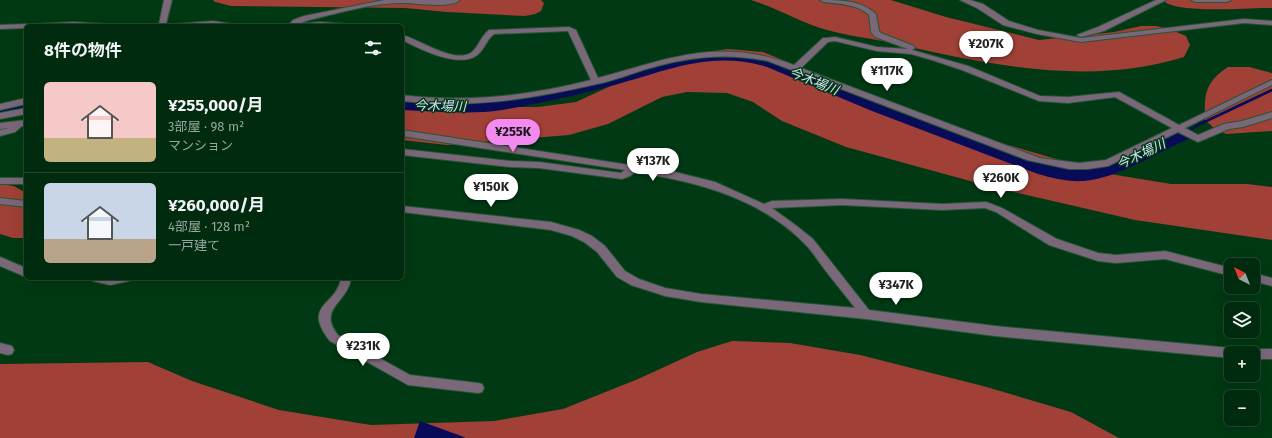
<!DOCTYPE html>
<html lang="ja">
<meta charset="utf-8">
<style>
body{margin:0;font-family:"Fira Sans","Noto Sans JP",sans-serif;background:#0a3317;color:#f1f3f6;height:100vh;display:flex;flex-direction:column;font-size:15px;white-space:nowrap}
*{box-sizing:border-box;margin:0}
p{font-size:13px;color:#95a79e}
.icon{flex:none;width:22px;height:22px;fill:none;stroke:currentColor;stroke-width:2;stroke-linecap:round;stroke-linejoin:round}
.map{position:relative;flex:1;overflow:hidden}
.drawer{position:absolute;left:24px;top:24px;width:380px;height:256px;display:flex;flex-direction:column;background:#002b0e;border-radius:6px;box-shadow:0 4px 16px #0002,0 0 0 1px #22472e}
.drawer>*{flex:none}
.needle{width:26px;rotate:318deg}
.controls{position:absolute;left:1224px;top:258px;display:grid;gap:8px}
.controls a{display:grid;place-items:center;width:36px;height:36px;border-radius:6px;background:#002b0e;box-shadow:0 4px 16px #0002,0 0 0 1px #22472e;font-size:20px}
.price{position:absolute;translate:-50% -34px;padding:0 9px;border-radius:14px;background:#fff;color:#222;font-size:13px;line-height:26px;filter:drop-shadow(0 1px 2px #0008)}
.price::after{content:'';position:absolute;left:50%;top:24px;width:12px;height:9px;margin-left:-6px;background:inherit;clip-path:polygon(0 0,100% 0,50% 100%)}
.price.current{background:#f489f0;color:#111}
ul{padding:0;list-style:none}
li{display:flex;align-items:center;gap:12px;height:100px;padding:0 20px}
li+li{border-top:1px solid #22472e}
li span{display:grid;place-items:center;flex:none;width:112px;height:80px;border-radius:6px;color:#555}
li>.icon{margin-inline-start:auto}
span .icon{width:48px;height:48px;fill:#fffc;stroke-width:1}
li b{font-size:17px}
h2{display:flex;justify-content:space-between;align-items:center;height:48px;padding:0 20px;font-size:17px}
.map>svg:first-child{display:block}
</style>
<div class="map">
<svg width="1272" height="438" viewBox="0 0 1272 438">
<rect width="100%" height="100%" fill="#003913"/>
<g fill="#a04036">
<path d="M213 0H541L544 3 541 11 535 14 525 16 447 12 405 8 231 6 215 2Z"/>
<path d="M751 0H891L946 17 1039 40 1114 32 1141 26H1157L1174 31 1186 36 1190 45 1184 57C1089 87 986 64 892 43 870 38 848 36 827 30 801 23 777 8 751 0Z"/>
<path d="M1162 0H1272V8C1248 7 1178 15 1162 0Z"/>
<path d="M728 49 763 52 915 113 998 142 1104 173 1171 184H1247L1272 187V240L1135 220 992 187 846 147 782 121 753 102 727 93 687 92 662 97 608 124 569 135 447 145 402 140V107H538L576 102 669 59 691 54Z"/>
<path d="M1228 67H1249L1272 73V131L1226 134 1215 129 1205 120C1204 94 1205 82 1228 67Z"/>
<path d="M0 184 14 186 26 193V238H13L0 234Z"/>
<path d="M732 341 790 343 860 355 983 386 1071 412 1119 438H0V364L148 362 192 381 279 410 371 425 494 421 563 409 638 379 697 352Z"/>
</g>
<path fill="#080c58" d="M420 421 464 437 465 438H414Z"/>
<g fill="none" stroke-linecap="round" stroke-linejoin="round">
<path stroke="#080c58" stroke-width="2.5" d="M1187 132 1198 125 1272 90"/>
<g fill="#080c58" fill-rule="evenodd">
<path d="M730 51C783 58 832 84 882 104 936 126 993 145 1048 165L1082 169 1099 167 1178 130 1184 129 1190 130 1192 134 1190 138C1157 153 1119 178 1083 181 1068 182 1052 178 1038 174L872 111 767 67C708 49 663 73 607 87 573 96 537 104 502 110 470 115 435 111 402 110V100L445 102 501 100 600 80 694 54Z"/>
<path d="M26 102V112L0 117V107Z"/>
</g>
<g stroke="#245734" stroke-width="2">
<g id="minor">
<path d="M164 0H172L166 24 172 26H144L148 24H159Z"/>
<path d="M384 0H460C449 9 416 3 402 3 371 3 339 13 309 20L298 24 320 22 347 24 351 26H288L293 20 304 16Z"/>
<path d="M820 0C839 0 862 0 876 14L879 31 881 33 914 46 915 48 912 50 968 66 1040 96 1068 97 1119 92 1179 125 1272 80V85L1185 128 1198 135 1224 124 1242 121 1272 112V118L1243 127 1229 129 1198 142 1178 132 1108 166 1088 169H1069L1027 160 768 61C723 52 687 57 643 70 628 75 612 81 597 84 529 99 472 109 402 101V95C466 103 528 96 591 80L568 31 494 34C486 40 484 51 476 56 457 68 420 49 402 40V35C419 39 455 65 472 52 479 46 481 36 489 30L569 27 576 30 598 78C671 58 719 37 794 65L823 38H826L835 37 877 47 908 49 875 37 871 32 869 15C857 4 839 4 824 2ZM835 41 877 51 911 54 932 60 962 70 1039 101 1068 103 1115 97 1172 128 1106 160 1079 163 1040 158 801 68 828 42Z"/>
<path d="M960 0H970L983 4 1009 21 1038 30 1081 38 1244 19 1272 21V25L1244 23 1081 42 1037 34 1003 25 977 8Z"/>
<path d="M1156 0H1166L1104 31 1081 37 1077 35 1098 27Z"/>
<path d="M1191 0H1231L1227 2H1195Z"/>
<path d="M213 21 232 24 236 26H172L176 24Z"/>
<path d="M74 22 105 24 109 26H30L34 24Z"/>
<path d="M26 24 30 26H26V28L0 29V25Z"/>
<path d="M26 98V104L0 110V104Z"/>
<path d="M26 108V114L0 119V113Z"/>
<path d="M26 120V126H22L15 132 0 136V130L9 128 0 129V123Z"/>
<path d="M402 130 675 172 715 182 764 204 772 201 842 199 942 204 986 202 1002 208 1057 239 1098 253 1116 255 1165 251 1231 268V276L1165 259 1116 263 1098 261 1049 245 996 212 985 208 942 210 842 205 772 208 798 227 813 239 869 310 995 326 1231 348 1235 349 1237 353H1231V358L995 336 866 319 701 302 665 296 631 285 617 277 597 252 584 242 572 236 551 230 402 212V206L551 222 579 230 592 236 605 246 625 271 639 279 665 288 701 294 855 308C846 296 835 283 825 270 819 262 814 254 807 246 761 198 698 182 635 172L630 176 622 179 539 168 511 167 402 155V149L511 161 539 162 621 173 625 170 402 136Z"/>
<rect x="0" y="178" width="26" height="6"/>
<path d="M0 198 26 201V207L0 204Z"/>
<path d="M0 257 26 268V277L0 266Z"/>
<path d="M1253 273 1272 278V286L1253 281Z"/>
<path d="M92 278H130L129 281 110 285 93 281Z"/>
<path d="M341 278H351C348 303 317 308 338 335L410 375 478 383 482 384 484 388 482 392 478 393 408 385 330 341C301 304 337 306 341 278Z"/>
<path d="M0 343 12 346 14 350 12 354 8 355 0 353Z"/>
<path d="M1253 349H1272V359H1253V353H1248L1249 350Z"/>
</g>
</g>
<use href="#minor" fill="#7b677a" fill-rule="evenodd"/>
</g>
<g text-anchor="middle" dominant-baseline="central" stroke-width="3" stroke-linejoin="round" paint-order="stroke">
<g font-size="13" font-style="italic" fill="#d8e1f7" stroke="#003913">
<text transform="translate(814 81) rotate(22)">今木場川</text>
<text transform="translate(440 106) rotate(1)">今木場川</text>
<text transform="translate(1141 154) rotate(-26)">今木場川</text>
</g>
</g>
</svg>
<div class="controls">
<a><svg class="needle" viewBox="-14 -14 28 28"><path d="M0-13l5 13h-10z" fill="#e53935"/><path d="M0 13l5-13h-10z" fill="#95a79e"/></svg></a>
<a><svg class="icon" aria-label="layers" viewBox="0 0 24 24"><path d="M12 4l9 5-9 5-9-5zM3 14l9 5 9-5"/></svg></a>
<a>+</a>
<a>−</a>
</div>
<b class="price" style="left:986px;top:65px">¥207K</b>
<b class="price" style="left:887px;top:92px">¥117K</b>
<b class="price current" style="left:513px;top:153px">¥255K</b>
<b class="price" style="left:653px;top:182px">¥137K</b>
<b class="price" style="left:1001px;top:199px">¥260K</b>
<b class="price" style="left:491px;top:208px">¥150K</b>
<b class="price" style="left:896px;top:306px">¥347K</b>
<b class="price" style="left:363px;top:367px">¥231K</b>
<section class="drawer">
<h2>8件の物件<svg class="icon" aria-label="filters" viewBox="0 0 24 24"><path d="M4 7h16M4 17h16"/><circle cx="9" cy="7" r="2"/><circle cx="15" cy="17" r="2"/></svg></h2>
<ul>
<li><span style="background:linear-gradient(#f6c9c9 70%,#c2b280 0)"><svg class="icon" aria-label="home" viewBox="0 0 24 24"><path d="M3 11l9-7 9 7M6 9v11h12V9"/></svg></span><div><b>¥255,000/月</b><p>3部屋 · 98 m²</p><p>マンション</p></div></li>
<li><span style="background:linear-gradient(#c9d6e8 70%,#b9a48a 0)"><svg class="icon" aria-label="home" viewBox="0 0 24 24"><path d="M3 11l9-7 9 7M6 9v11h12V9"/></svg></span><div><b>¥260,000/月</b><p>4部屋 · 128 m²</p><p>一戸建て</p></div></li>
</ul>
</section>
</div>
